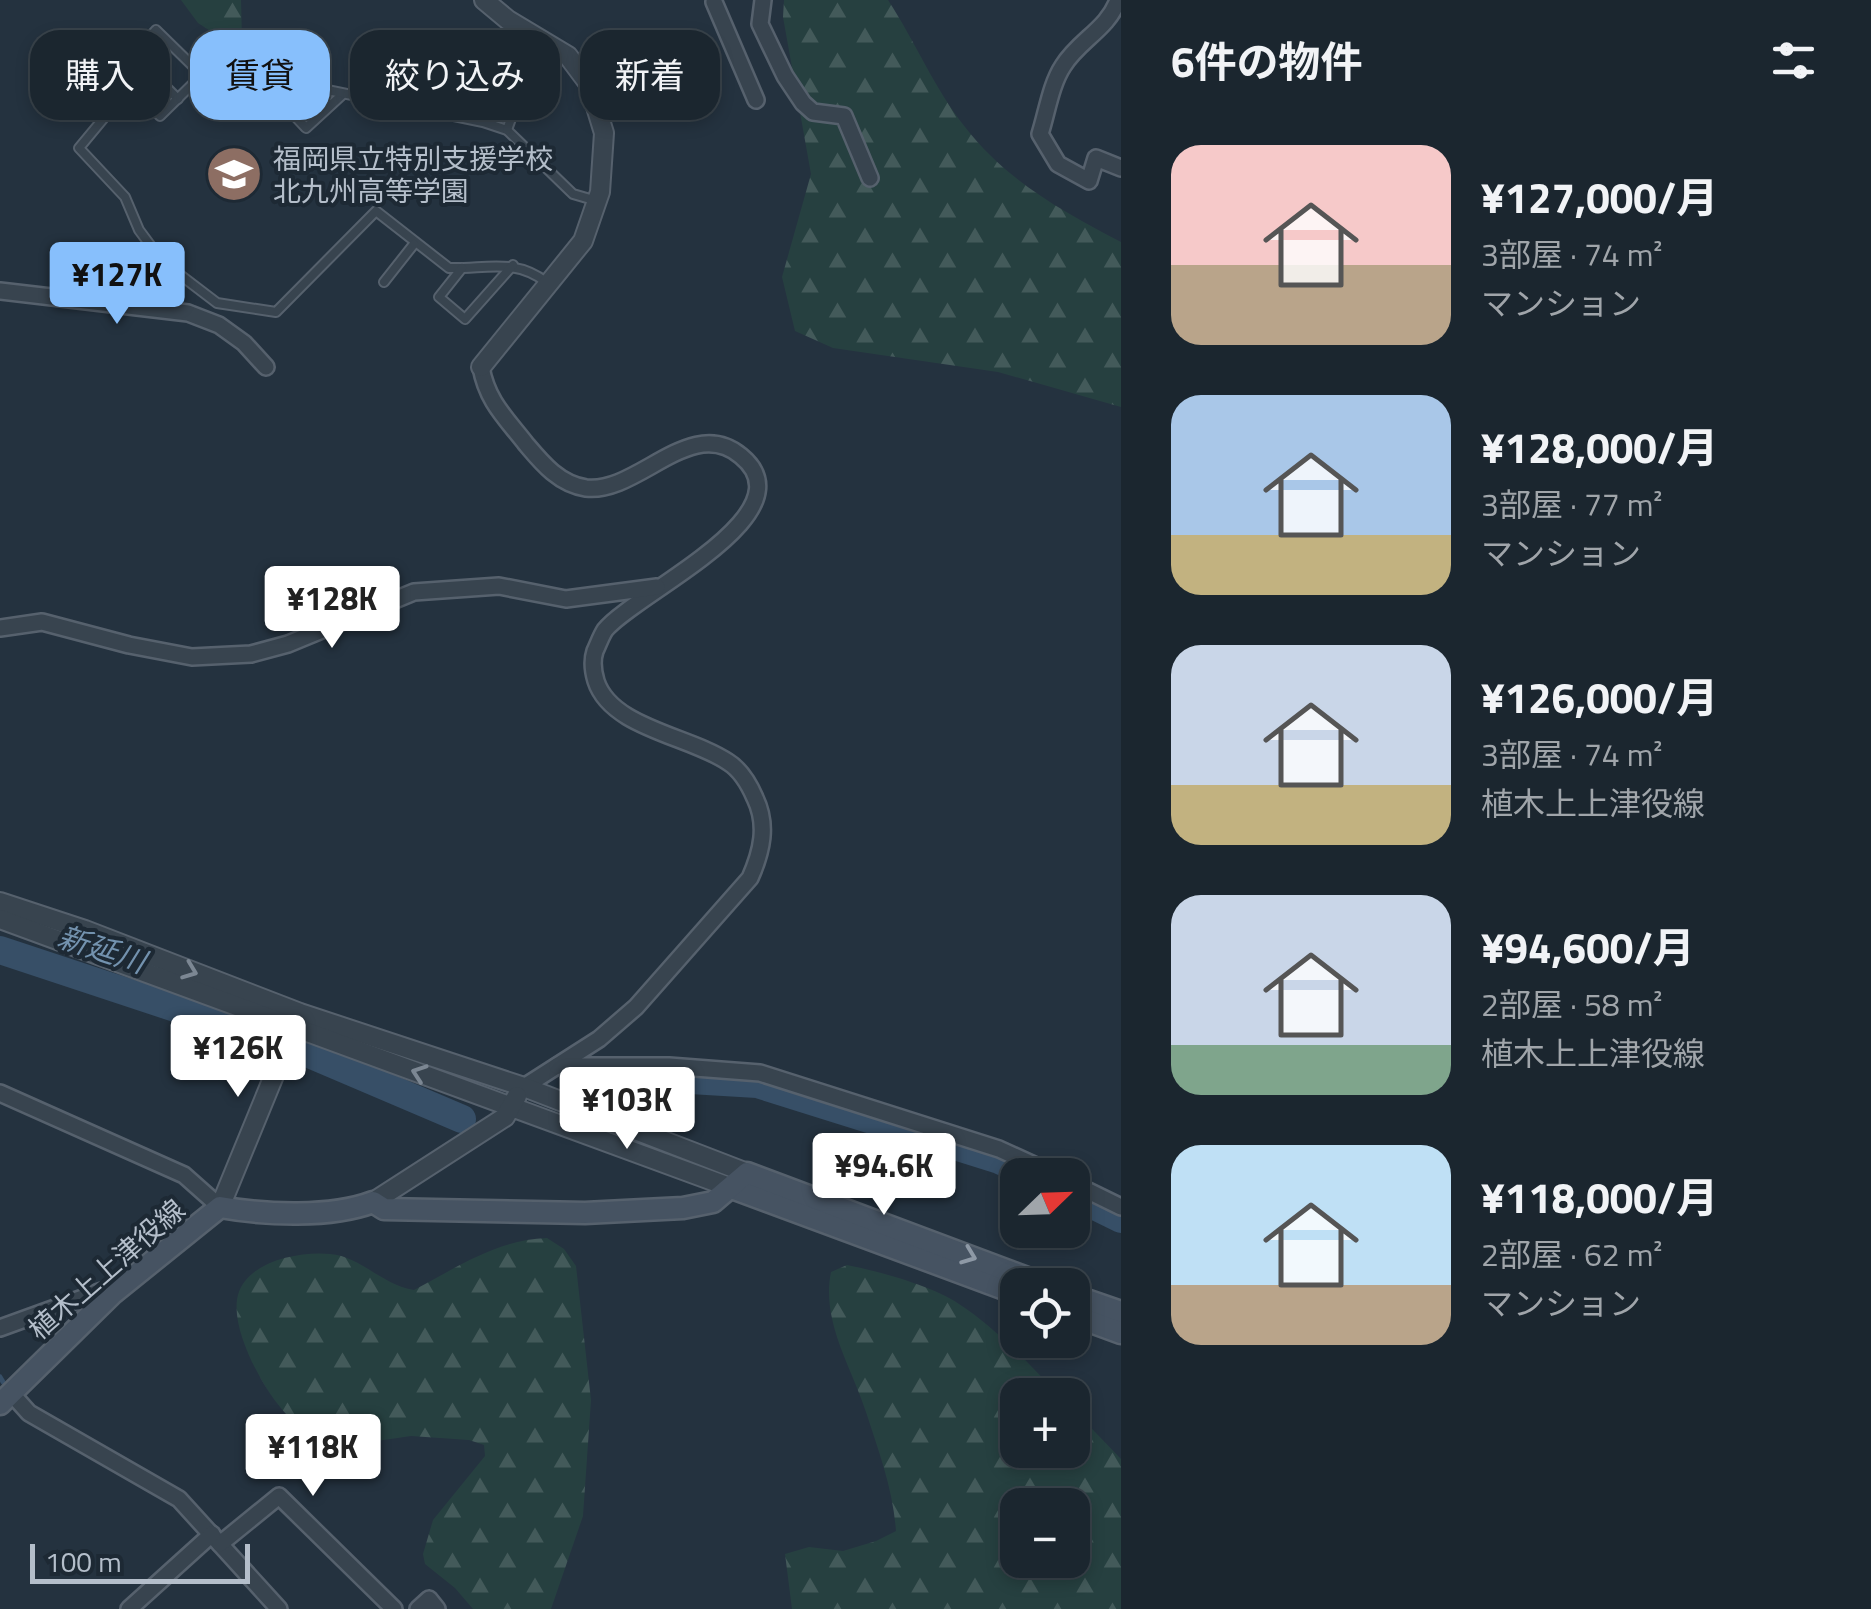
<!DOCTYPE html>
<html lang="ja">
<meta charset="utf-8">
<style>
body{margin:0;font-family:"Titillium Web","Noto Sans JP",sans-serif;background:#28323b;color:#f1f3f6;height:100vh;display:flex;flex-direction:column;font-size:38px;white-space:nowrap}
*{box-sizing:border-box;margin:0}
p{font-size:32px;color:#a0a5aa}
.icon{flex:none;width:55px;height:55px;fill:none;stroke:currentColor;stroke-width:2;stroke-linecap:round;stroke-linejoin:round}
.map{position:relative;flex:1;overflow:hidden}
.sheet{display:flex;flex-direction:column;background:#1b262f;width:750px}
.sheet>*{flex:none}
.banner{position:absolute;left:30px;top:30px;width:940px;height:90px;display:flex;gap:20px}
.needle{width:65px;rotate:67deg}
.controls{position:absolute;left:1000px;top:1158px;display:grid;gap:20px}
.controls a{display:grid;place-items:center;width:90px;height:90px;border-radius:20px;background:#1b262f;box-shadow:0 5px 15px #0003,0 0 0 2px #39434b;font-size:50px}
.scale{position:absolute;left:30px;bottom:25px;width:220px;box-sizing:border-box;padding-left:10px;border:5px solid #b4beca;border-top:0;font-size:28px;line-height:35px;white-space:nowrap;color:#b4beca;-webkit-text-stroke:8px #1d2934;paint-order:stroke}
.price{position:absolute;translate:-50% -85px;padding:0 22px;border-radius:10px;background:#fff;color:#222;font-size:32px;line-height:65px;filter:drop-shadow(0 2px 5px #0008)}
.price::after{content:'';position:absolute;left:50%;top:60px;width:30px;height:22px;margin-left:-15px;background:inherit;clip-path:polygon(0 0,100% 0,50% 100%)}
.price.on{background:#87bffc;color:#111}
ul{padding:0;list-style:none}
li{display:flex;align-items:center;gap:30px;height:250px;padding:0 50px}
li span{display:grid;place-items:center;flex:none;width:280px;height:200px;border-radius:30px;color:#555}
li>.icon{margin-inline-start:auto}
span .icon{width:120px;height:120px;fill:#fffc;stroke-width:1}
li b{font-size:42px}
h2{display:flex;justify-content:space-between;align-items:center;height:120px;padding:0 50px;font-size:42px}
.chip{padding:0 35px;border-radius:30px;background:#1b262f;box-shadow:0 5px 15px #0003,0 0 0 2px #39434b;font-size:35px;line-height:90px}
.chip.on{background:#87bffc;color:#111}
main{display:flex;flex:1;min-height:0}
.map>svg:first-child{display:block}
</style>
<main>
<div class="map">
<svg width="1121" height="1609" viewBox="0 0 1121 1609">
<defs>
<pattern id="forest-firs" width="22" height="20" patternUnits="userSpaceOnUse" patternTransform="scale(2.5)"><rect width="22" height="20" fill="#264040"/><path d="M5 1l3.5 6h-7zM16 11l3.5 6h-7z" fill="#435a5a"/></pattern>
</defs>
<rect width="100%" height="100%" fill="#24323f"/>
<g fill="url(#forest-firs)" fill-rule="evenodd">
<path d="M181 0H241L242 40 229 43 198 23Z"/>
<path d="M784 0H888C915 41 934 88 965 127 1007 181 1062 211 1121 242V407L998 372 833 348 795 331 782 277 811 174 783 17Z"/>
<path d="M547 1238 564 1249 576 1266 591 1400 583 1516 551 1609H473L455 1588 425 1564 423 1554 433 1520 485 1456 484 1445 469 1440 411 1436 370 1442 286 1414C264 1391 229 1328 238 1295 247 1261 300 1251 330 1254 360 1256 382 1285 414 1290 458 1267 496 1240 547 1238Z"/>
<path d="M847 1265C878 1271 933 1286 959 1304 996 1328 1029 1364 1059 1395H1018V1450H1072L1073 1409 1121 1459V1609H792L785 1554 809 1547 843 1551 876 1541 896 1531C893 1489 879 1452 866 1412 851 1366 821 1321 831 1272ZM1018 1505H1072V1560H1018Z"/>
</g>
<g fill="none" stroke-linecap="round" stroke-linejoin="round">
<path stroke="#374f67" stroke-width="5" d="M0 1377 3 1382"/>
<g stroke="#374f67" stroke-width="28">
<path d="M0 950 293 1047 462 1119"/>
<path d="M592 1089 657 1078 757 1084 999 1160 1032 1175"/>
<path d="M1072 1195 1121 1219"/>
</g>
<g stroke="#56616d" stroke-width="12">
<g id="service">
<path d="M135 56 178 99"/>
<path d="M202 75 156 30 138 50 123 79 118 101 79 148 125 197 139 230 162 261 217 303 276 312 376 211 449 268C486 269 515 258 546 282"/>
<path d="M258 77 306 128 343 94"/>
<path d="M123 79 160 116 211 66 483 122 507 130 573 194 597 201"/>
<path d="M485 101 493 86 539 108"/>
<path d="M507 130 518 99"/>
<path d="M462 268 439 297 465 319 513 265"/>
<path d="M384 282 414 244"/>
</g>
</g>
<g stroke="#56616d" stroke-width="20">
<g id="minor">
<path d="M763 0 760 24 785 76 803 103 813 112 844 116 870 178"/>
<path d="M1118 0C1108 29 1079 40 1063 66 1051 84 1047 112 1040 134L1058 164 1089 181 1096 158 1121 168"/>
<path d="M714 2 756 100"/>
<path d="M0 291 188 313 219 325 244 343 266 367"/>
<path d="M481 367C487 401 505 417 526 444 542 463 559 484 586 488 638 494 691 414 741 456 812 514 635 593 605 630 601 636 598 645 595 651 592 660 593 671 596 681 611 728 690 736 728 762 741 770 749 784 755 798 768 825 762 851 750 878L636 1007 599 1039 524 1087"/>
<path d="M0 628 42 622 129 645 192 657 251 654 288 644 414 592 499 586 566 599 657 587"/>
<path d="M557 1066H669L760 1073 999 1149 1056 1175"/>
<path d="M0 1093 184 1175 220 1207"/>
<path d="M1072 1183 1121 1207"/>
<path d="M0 1328 102 1291 112 1294"/>
<path d="M11 1393 29 1413 179 1499 279 1609"/>
<path d="M220 1544 279 1496 394 1609"/>
<path d="M129 1609 212 1534"/>
<path d="M418 1609 429 1599 437 1609"/>
</g>
</g>
<g stroke="#56616d" stroke-width="22">
<g id="tertiary">
<path d="M481 367 583 241 600 192 604 133 589 84 568 56 508 20 484 0"/>
<path d="M0 902 85 930 300 1013 524 1087 747 1173"/>
<path d="M0 919 732 1188"/>
<path d="M373 1202 505 1117 517 1096"/>
<path d="M220 1207 296 1022"/>
</g>
</g>
<g stroke="#56616d" stroke-width="25">
<g id="secondary">
<path d="M732 1188 1018 1294"/>
<path d="M1072 1295 1121 1312"/>
<path d="M1072 1315 1121 1333"/>
<path d="M0 1404 112 1294 220 1207C265 1215 331 1218 373 1202L384 1209 585 1213 683 1208 713 1202 747 1173 1046 1285"/>
</g>
</g>
<use href="#service" stroke="#38444f" stroke-width="8"/>
<use href="#minor" stroke="#38444f" stroke-width="15"/>
<use href="#tertiary" stroke="#38444f" stroke-width="18"/>
<use href="#secondary" stroke="#465362" stroke-width="20"/>
</g>
<defs><path id="oneway-chevron" d="M-2-3.5L2.5 0L-2 3.5" fill="none" stroke-width="1.6" stroke-linecap="round" stroke-linejoin="round" transform="scale(2.5)"/></defs>
<g stroke="#7c8793">
<use href="#oneway-chevron" transform="translate(190 971) rotate(21)"/>
<use href="#oneway-chevron" transform="translate(419 1073) rotate(-161)"/>
</g>
<use stroke="#8e99a6" href="#oneway-chevron" transform="translate(969 1256) rotate(21)"/>
<defs>
<g id="school-disc" transform="scale(2.875)"><circle r="9.5" fill="#8d6e63" stroke="#1d2934"/><path d="M0-5L7-2L0 1L-7-2ZM-4 1L0 2.5L4 1V4Q0 6-4 4Z" fill="#fff"/></g>
</defs>
<g fill-rule="evenodd">
<use href="#school-disc" x="234" y="174"/>
</g>
<g text-anchor="middle" dominant-baseline="central" stroke-width="8" stroke-linejoin="round" paint-order="stroke">
<g font-size="28" fill="#b4beca" stroke="#1d2934" text-anchor="start">
<text x="273" y="158">福岡県立特別支援学校<tspan x="273" dy="32">北九州高等学園</tspan></text>
</g>
<g font-size="28" fill="#b4beca" stroke="#1d2934">
<text transform="translate(106 1269) rotate(-41)">植木上上津役線</text>
</g>
<g font-size="30" font-style="italic" fill="#7392ae" stroke="#1d2934">
<text transform="translate(102 949) rotate(18)">新延川</text>
</g>
</g>
</svg>
<div class="controls">
<a><svg class="needle" viewBox="-14 -14 28 28"><path d="M0-13l5 13h-10z" fill="#e53935"/><path d="M0 13l5-13h-10z" fill="#a0a5aa"/></svg></a>
<a><svg class="icon" aria-label="locate" viewBox="0 0 24 24"><circle cx="12" cy="12" r="6"/><path d="M12 2v4M12 18v4M2 12h4M18 12h4"/></svg></a>
<a>+</a>
<a>−</a>
</div>
<div class="scale">100 m</div>
<b class="price on" style="left:117px;top:327px">¥127K</b>
<b class="price" style="left:332px;top:651px">¥128K</b>
<b class="price" style="left:238px;top:1100px">¥126K</b>
<b class="price" style="left:627px;top:1152px">¥103K</b>
<b class="price" style="left:884px;top:1218px">¥94.6K</b>
<b class="price" style="left:313px;top:1499px">¥118K</b>
<div class="banner">
<a class="chip">購入</a>
<a class="chip on">賃貸</a>
<a class="chip">絞り込み</a>
<a class="chip">新着</a>
</div>
</div>
<section class="sheet">
<h2>6件の物件<svg class="icon" aria-label="filters" viewBox="0 0 24 24"><path d="M4 7h16M4 17h16"/><circle cx="9" cy="7" r="2"/><circle cx="15" cy="17" r="2"/></svg></h2>
<ul>
<li><span style="background:linear-gradient(#f6c9c9 60%,#b9a48a 0)"><svg class="icon" aria-label="home" viewBox="0 0 24 24"><path d="M3 11l9-7 9 7M6 9v11h12V9"/></svg></span><div><b>¥127,000/月</b><p>3部屋 · 74 m²</p><p>マンション</p></div></li>
<li><span style="background:linear-gradient(#a9c7e8 70%,#c2b280 0)"><svg class="icon" aria-label="home" viewBox="0 0 24 24"><path d="M3 11l9-7 9 7M6 9v11h12V9"/></svg></span><div><b>¥128,000/月</b><p>3部屋 · 77 m²</p><p>マンション</p></div></li>
<li><span style="background:linear-gradient(#c9d6e8 70%,#c2b280 0)"><svg class="icon" aria-label="home" viewBox="0 0 24 24"><path d="M3 11l9-7 9 7M6 9v11h12V9"/></svg></span><div><b>¥126,000/月</b><p>3部屋 · 74 m²</p><p>植木上上津役線</p></div></li>
<li><span style="background:linear-gradient(#c9d6e8 75%,#7fa58c 0)"><svg class="icon" aria-label="home" viewBox="0 0 24 24"><path d="M3 11l9-7 9 7M6 9v11h12V9"/></svg></span><div><b>¥94,600/月</b><p>2部屋 · 58 m²</p><p>植木上上津役線</p></div></li>
<li><span style="background:linear-gradient(#bfe0f5 70%,#b9a48a 0)"><svg class="icon" aria-label="home" viewBox="0 0 24 24"><path d="M3 11l9-7 9 7M6 9v11h12V9"/></svg></span><div><b>¥118,000/月</b><p>2部屋 · 62 m²</p><p>マンション</p></div></li>
</ul>
</section>
</main>
